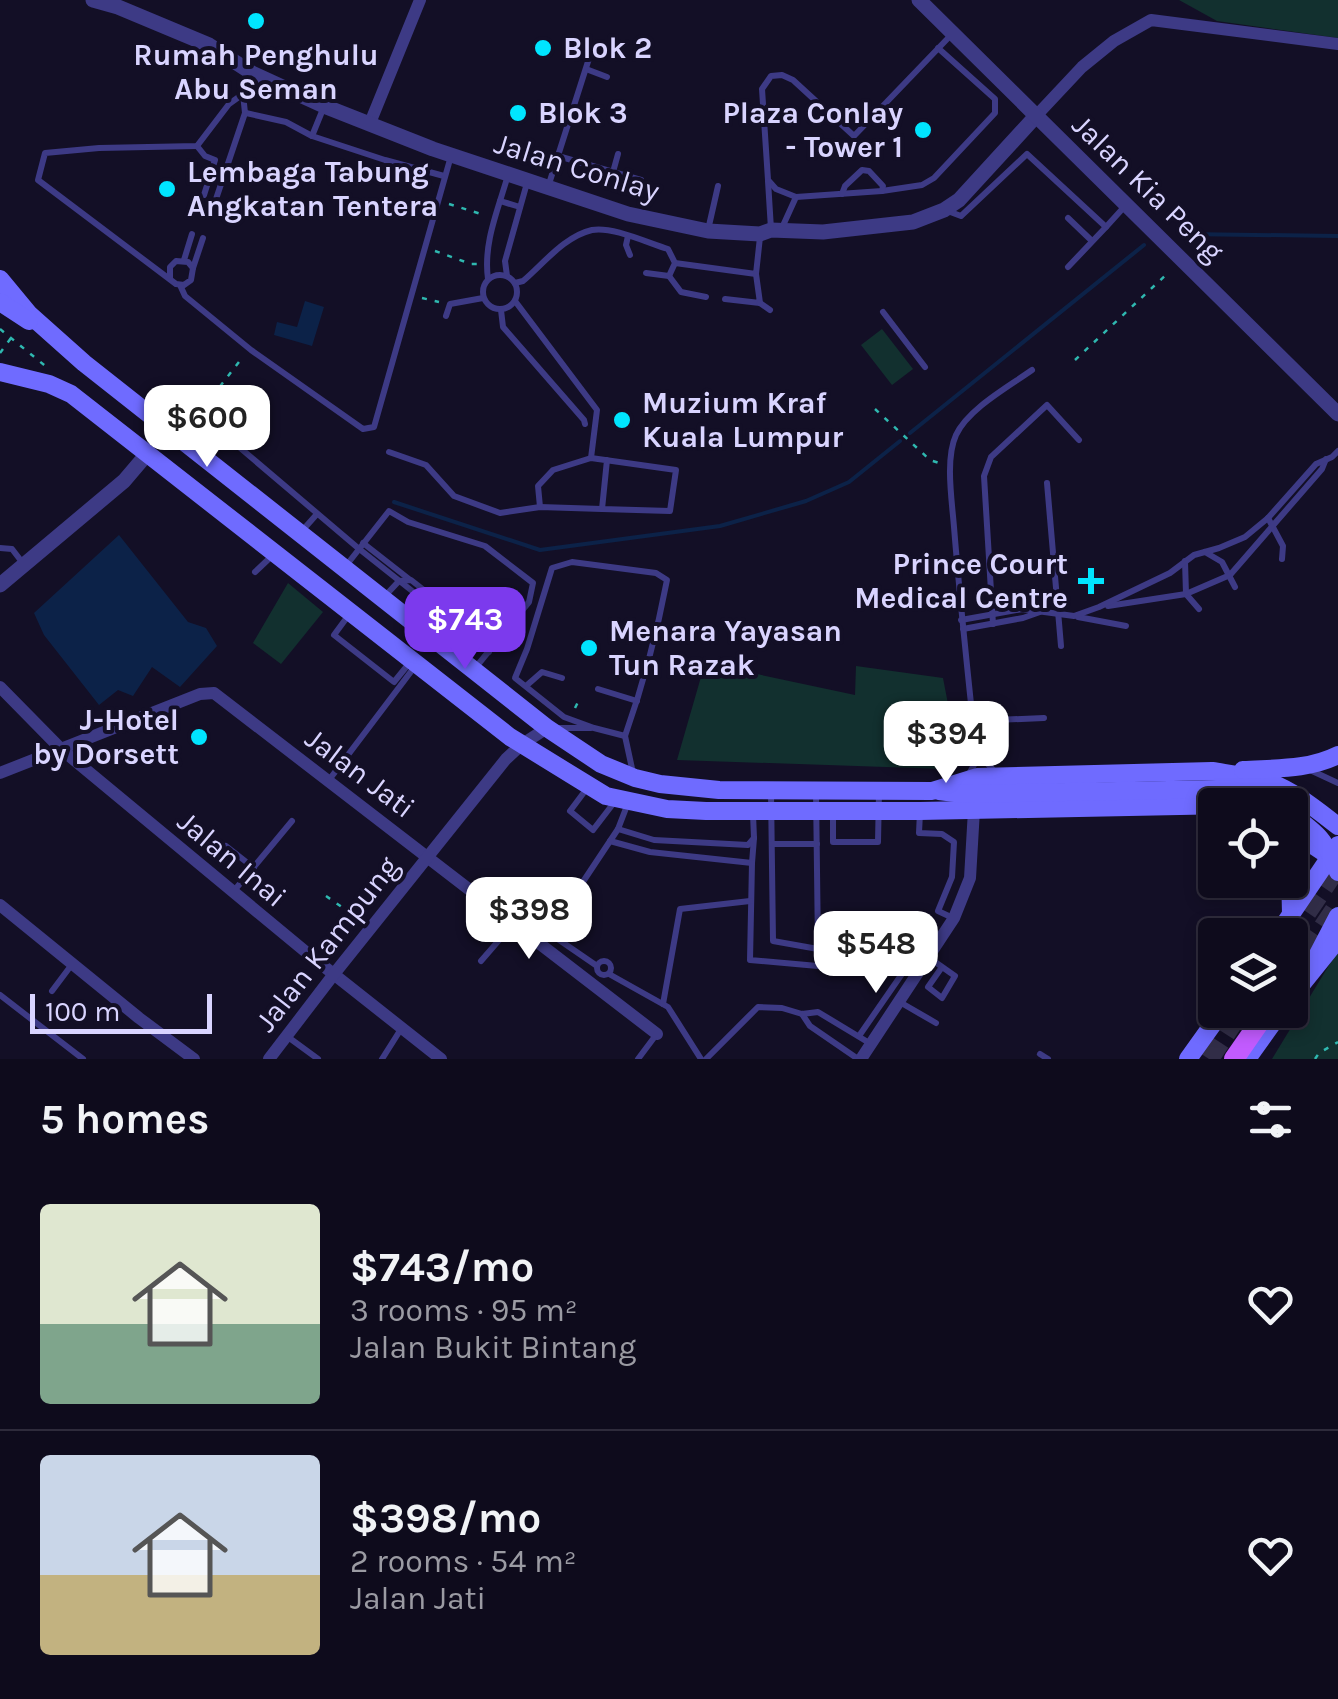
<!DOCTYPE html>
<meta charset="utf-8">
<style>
body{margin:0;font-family:Karla,sans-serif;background:#171425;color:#f1f3f6;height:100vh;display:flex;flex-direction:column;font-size:38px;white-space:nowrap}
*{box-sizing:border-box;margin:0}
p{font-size:32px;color:#9b9ba3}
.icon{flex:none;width:55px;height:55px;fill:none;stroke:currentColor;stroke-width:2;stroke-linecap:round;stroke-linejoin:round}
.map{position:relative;height:1059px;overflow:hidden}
.side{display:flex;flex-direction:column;background:#0e0b1c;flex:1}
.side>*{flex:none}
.fabs{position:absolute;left:1198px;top:788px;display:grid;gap:20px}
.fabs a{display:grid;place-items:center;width:110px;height:110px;border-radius:10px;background:#0e0b1c;box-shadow:0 5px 15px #0003,0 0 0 2px #2e2b3b;font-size:50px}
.scale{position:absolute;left:30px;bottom:25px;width:182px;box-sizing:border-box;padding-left:10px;border:5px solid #d9d4ff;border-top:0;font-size:28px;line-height:35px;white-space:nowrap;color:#d9d4ff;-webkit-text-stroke:8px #130f26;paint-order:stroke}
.price{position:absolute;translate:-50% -85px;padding:0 22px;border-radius:20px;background:#fff;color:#222;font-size:32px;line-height:65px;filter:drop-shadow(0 2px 5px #0008)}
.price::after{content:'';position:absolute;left:50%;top:60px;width:30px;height:22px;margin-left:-15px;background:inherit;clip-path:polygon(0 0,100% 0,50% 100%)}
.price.active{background:#7c3aed;color:#fff}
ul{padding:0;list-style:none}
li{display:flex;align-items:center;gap:30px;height:250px;padding:0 40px}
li+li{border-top:2px solid #2e2b3b}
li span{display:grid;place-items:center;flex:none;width:280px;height:200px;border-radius:10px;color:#555}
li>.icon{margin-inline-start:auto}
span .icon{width:120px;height:120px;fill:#fffc;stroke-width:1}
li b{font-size:42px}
h2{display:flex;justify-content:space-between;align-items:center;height:120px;padding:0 40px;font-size:42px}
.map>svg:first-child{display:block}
</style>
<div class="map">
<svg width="1338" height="1059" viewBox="0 0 1338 1059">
<rect width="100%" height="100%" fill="#130f26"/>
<g fill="#12302f">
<path d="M1179 0H1338V38L1217 21Z"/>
<path d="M882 329 913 369 892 385 861 345Z"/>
<path d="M288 583 323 612 281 664 253 643Z"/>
<path d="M705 663 855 695 856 666 943 678 958 756 944 769 677 760Z"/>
<path d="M1338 951V1059H1272L1334 957Z"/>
</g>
<g fill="#0c2248">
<path d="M305 301 324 307 312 346 274 335 277 322 297 327Z"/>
<path d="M119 535 188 622 206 628 217 646 180 687 152 667 133 696 118 690 99 705 44 635 34 613Z"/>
</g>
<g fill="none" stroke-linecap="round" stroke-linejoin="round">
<g stroke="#0c2248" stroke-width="4">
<path d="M1187 234 1338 236"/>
<path d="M910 433 1144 245"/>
<path d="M394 502 540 550 720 526 806 501 849 482 900 441"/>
</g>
<g stroke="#312d47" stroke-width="20" stroke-dasharray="20 10" stroke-linecap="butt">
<path d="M1290 937 1338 866"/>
<path d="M1290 977 1338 905"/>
<path d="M1209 1059 1241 1010"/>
</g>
<g stroke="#2fb8b0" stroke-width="2.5" stroke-dasharray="5 8" stroke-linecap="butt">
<path d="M449 204 484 215"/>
<path d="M435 251 471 264H480"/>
<path d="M422 298 439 302"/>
<path d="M0 329 49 369"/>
<path d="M0 353 11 338"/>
<path d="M1075 360 1169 272"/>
<path d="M204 407 242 358"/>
<path d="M875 409 930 460 942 464"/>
<path d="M575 708 578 702"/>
<path d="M326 896 359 919"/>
<path d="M1315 1059 1319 1053 1338 1042"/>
</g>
<g stroke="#3d3a85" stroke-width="6">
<path d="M938 48 995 99V113L934 178 922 185 882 191 796 197 776 189 768 180 762 89 771 76 782 75 793 80 854 136 952 34"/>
<path d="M586 69 607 77"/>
<path d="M243 94 252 73"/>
<path d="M246 113 286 122 312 136 385 160 444 176"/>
<path d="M312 136 323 109"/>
<path d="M197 146 205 156 215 160 204 195"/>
<path d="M558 156 641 180"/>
<path d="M613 172 618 154"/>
<path d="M768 181 771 229"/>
<path d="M548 187 592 49"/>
<path d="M842 194 845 186 862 170 869 171 883 186 882 191"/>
<path d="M500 201 520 207"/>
<path d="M945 210 961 216 1027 154 1106 227 1125 206"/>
<path d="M1068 218 1092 241"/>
<path d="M708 230 718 186"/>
<path d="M781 230 796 197"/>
<path d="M628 236 626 245 630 255"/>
<path d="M184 260 192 234"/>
<path d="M675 263 756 274 760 237"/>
<path d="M1068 267 1106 227"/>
<path d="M193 268 203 238"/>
<circle cx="500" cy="292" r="17"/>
<path d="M507 276 505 261 527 183"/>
<path d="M669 276 681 292 706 297"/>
<path d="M170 278V267L176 261 188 262 193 268 191 280 184 285 176 284 38 180 45 153 99 148 197 146 229 104 243 94 245 113 216 199"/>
<path d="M488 279C483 243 498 210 508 175"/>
<path d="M515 283 523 281C543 264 565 236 592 230 612 226 648 243 668 249L675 263 669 276 646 273"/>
<path d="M180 285 185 296 251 350 363 429 374 427 451 156"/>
<path d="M725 299 760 303 756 274"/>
<path d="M515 301 597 410 591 458"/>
<path d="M760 303 770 310"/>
<path d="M501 310 503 327 584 420 585 424"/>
<path d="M883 312 925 367"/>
<path d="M446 316 450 304 483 298"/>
<path d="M178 435 199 413 358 548 489 652"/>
<path d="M389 452 426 465 454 496 500 513 540 507 602 509"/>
<path d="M1047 483 1061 646"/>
<path d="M540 507 538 486 553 470 591 458 676 470 670 511 602 509 607 460"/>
<path d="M1268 518 1283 546 1282 559"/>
<path d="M301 532 317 514"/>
<path d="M363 543 409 579"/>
<path d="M0 548 12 549 22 562"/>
<path d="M1205 552 1222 562 1235 587"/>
<path d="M1185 561 1186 594 1199 609"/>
<path d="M572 562 656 573 667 580C657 633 643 685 625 736L594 728 564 717 515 678 527 649 552 568Z"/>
<path d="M345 567 389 511 408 522 485 546 533 583 529 602 476 667"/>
<path d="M255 572 274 554"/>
<path d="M385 596 399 581 411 580 494 645"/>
<path d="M1108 606 1186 594 1230 575 1322 469 1326 459"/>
<path d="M348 616 334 635 394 682 411 661"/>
<path d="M1078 617 1126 626"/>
<path d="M961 620 1022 609 1074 616 1099 607 1170 573 1194 555 1219 548 1245 537 1268 518 1316 464 1332 457 1338 451"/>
<path d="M993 624 984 476 991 457 1047 405 1079 440"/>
<path d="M963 629 1023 618 1040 612"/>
<path d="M526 686 542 672 562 678"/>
<path d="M598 689 637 701"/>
<path d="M973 721 1044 718"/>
<path d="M558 728H591"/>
<path d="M625 736 633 773"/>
<path d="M977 752 995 772"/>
<path d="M1310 770 1338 783"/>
<path d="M969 774 974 765 976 751C968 676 960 602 954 527 952 501 945 459 956 435 968 409 1008 387 1032 370"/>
<path d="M329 780 416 665"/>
<path d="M588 787 570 811 593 830 616 800"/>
<path d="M771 792 773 941 818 949 816 791"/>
<path d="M628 803 618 829 654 840 748 845 754 838 753 814"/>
<path d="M920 812 919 833 942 834 954 842 952 877 938 911 953 918"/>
<path d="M833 815V842H878L879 792"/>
<path d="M610 841 650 852 752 863 754 838"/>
<path d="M772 844H817"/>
<path d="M226 846 254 868"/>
<path d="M752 863 750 960 829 967 867 929 913 958 859 1036"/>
<path d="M233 892 292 821"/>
<path d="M928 957 955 976 942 998 928 987 942 967"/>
<circle cx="604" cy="968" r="7"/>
<path d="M481 961 513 924"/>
<path d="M597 966 549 933 618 829"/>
<path d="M609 974 668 1007 701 1059"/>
<path d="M52 991 73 963"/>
<path d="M0 995 83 1059"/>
<path d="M898 1001 936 1023"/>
<path d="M663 1004 680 909 750 901"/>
<path d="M802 1014 810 1026 858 1059"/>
<path d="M288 1037 318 1059"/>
<path d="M1040 1054 1048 1059"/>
<path d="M382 1059 401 1029"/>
<path d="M638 1059 656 1035"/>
<path d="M706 1059 758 1007 782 1008 802 1014 818 1012 871 1044"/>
</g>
<g stroke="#3d3a85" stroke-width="12">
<path d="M1036 116 1082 67 1114 41 1151 20 1338 44"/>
<path d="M370 123 420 0"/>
<path d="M0 687 61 749 312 957 441 1059"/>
<path d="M0 773 200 694 214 693 657 1034"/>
<path d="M0 905 139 1018 194 1059"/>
<path d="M269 1059 334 974 506 759 521 745 547 728"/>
<path d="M861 1059 954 918 970 878 974 810"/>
</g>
<g stroke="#3d3a85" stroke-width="15">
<path d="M93 0 118 7 209 45 252 73 324 106 433 149 628 214 708 231 760 234 771 230 823 232 913 222 944 210 959 200 1036 116"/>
<path d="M919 0 1338 414"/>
<path d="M0 585 124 481 147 454"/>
</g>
<g stroke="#6f6bff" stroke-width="18">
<path d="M0 279 29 314 84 363 547 728 601 764 635 778 660 784 719 790 932 791 977 777 1212 771C1231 774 1251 776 1269 782 1294 791 1317 810 1338 826"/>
<path d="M0 302 29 321"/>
<path d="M0 372 49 384 71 394 510 737 606 796 667 809 706 811H920L1230 805"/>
<path d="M1243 770C1275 768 1308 770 1338 755"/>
<path d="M939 791 963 794 1219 789C1239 790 1257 795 1275 805"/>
<path d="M1290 830 1335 860"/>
<path d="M1290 870 1291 914"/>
<path d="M1277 935 1338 845"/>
<path d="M1315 960 1338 916"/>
<path d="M1188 1059 1223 1010"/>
<path d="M1247 1059 1282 1010"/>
</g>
<path stroke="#c25bff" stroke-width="20" d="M1234 1059 1268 1010"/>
<g stroke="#6f6bff" stroke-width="18">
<path d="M1290 813C1318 834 1325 839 1338 872"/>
<path d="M1290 999 1338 939"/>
</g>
</g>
<g fill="#00e5ff" stroke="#130f26" stroke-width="4">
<circle cx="256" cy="21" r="10"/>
<circle cx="543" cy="48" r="10"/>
<circle cx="518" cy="113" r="10"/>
<circle cx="923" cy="130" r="10"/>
<circle cx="167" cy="189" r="10"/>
<circle cx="622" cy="420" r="10"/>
<path d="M1086 566h10v10h10v10h-10v10h-10v-10h-10v-10h10z"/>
<circle cx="589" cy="648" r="10"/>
<circle cx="199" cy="737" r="10"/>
</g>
<g text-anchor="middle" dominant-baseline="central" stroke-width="8" stroke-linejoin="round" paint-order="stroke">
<g font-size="30" font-weight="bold" fill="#d9d4ff" stroke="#130f26" text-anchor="start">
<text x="563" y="48">Blok 2</text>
<text x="256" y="55" text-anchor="middle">Rumah Penghulu<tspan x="256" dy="34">Abu Seman</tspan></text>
<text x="538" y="113">Blok 3</text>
<text x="903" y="113" text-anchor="end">Plaza Conlay<tspan x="903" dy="34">- Tower 1</tspan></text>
<text x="187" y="172">Lembaga Tabung<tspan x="187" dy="34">Angkatan Tentera</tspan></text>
<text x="642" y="403">Muzium Kraf<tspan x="642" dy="34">Kuala Lumpur</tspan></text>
<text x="1068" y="564" text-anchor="end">Prince Court<tspan x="1068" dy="34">Medical Centre</tspan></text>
<text x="609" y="631">Menara Yayasan<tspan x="609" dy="34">Tun Razak</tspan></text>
<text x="179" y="720" text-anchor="end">J-Hotel<tspan x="179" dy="34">by Dorsett</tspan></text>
</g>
<g font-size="30" fill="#d9d4ff" stroke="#130f26">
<text transform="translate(577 167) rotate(17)">Jalan Conlay</text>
<text transform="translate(1148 188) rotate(44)">Jalan Kia Peng</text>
<text transform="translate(360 773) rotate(37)">Jalan Jati</text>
<text transform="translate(232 859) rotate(40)">Jalan Inai</text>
<text transform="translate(327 944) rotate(-52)">Jalan Kampung</text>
</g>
</g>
</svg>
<div class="fabs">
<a><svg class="icon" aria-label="locate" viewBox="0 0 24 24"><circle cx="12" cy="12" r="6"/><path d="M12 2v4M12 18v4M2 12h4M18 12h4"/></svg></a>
<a><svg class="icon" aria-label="layers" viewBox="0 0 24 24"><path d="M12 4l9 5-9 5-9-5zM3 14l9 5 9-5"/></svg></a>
</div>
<div class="scale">100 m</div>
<b class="price" style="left:207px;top:470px">$600</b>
<b class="price active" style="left:465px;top:672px">$743</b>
<b class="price" style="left:946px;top:786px">$394</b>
<b class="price" style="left:529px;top:962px">$398</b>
<b class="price" style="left:876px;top:996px">$548</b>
</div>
<section class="side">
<h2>5 homes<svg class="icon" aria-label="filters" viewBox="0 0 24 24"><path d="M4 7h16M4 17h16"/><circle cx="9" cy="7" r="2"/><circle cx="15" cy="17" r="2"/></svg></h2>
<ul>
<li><span style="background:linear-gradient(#dfe7d0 60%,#7fa58c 0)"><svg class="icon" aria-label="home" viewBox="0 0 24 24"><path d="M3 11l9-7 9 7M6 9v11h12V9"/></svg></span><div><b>$743/mo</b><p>3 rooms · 95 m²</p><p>Jalan Bukit Bintang</p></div><svg class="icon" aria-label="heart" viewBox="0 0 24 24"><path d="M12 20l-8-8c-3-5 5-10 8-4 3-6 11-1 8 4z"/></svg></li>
<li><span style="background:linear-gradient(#c9d6e8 60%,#c2b280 0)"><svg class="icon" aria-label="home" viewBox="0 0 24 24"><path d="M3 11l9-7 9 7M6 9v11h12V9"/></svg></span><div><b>$398/mo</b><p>2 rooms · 54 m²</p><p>Jalan Jati</p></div><svg class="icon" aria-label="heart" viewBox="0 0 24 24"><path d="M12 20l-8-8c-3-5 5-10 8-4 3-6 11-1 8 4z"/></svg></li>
</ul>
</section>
